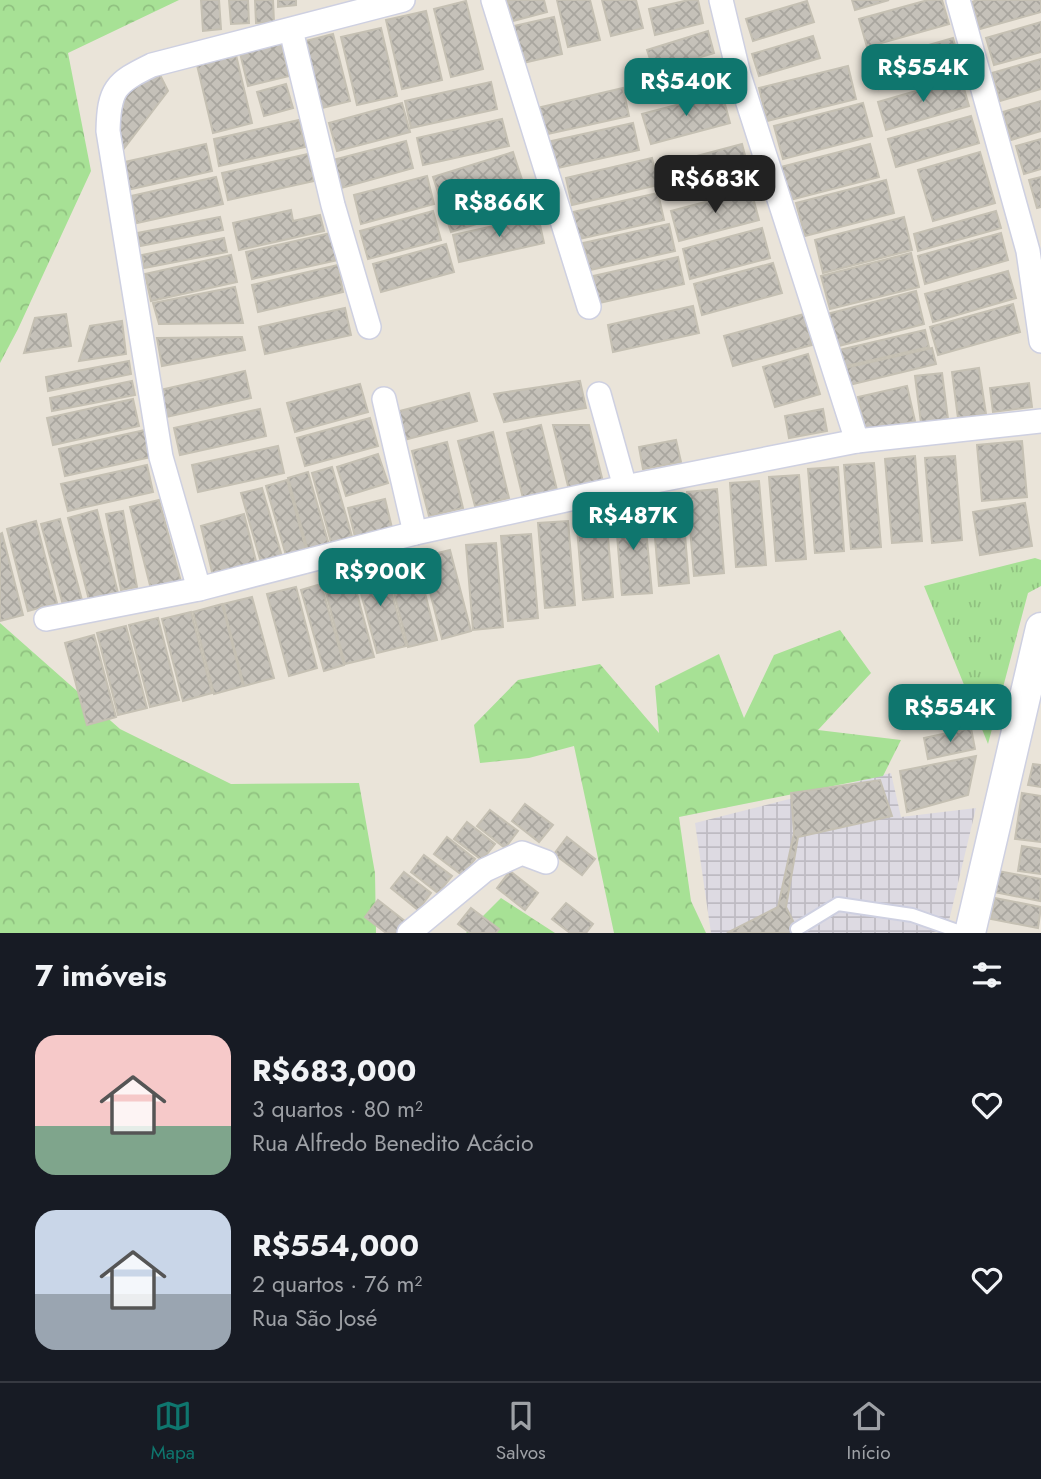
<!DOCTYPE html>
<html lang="pt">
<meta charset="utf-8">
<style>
body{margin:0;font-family:Jost,sans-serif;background:#20242c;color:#f1f3f6;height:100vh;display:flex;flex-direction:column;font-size:26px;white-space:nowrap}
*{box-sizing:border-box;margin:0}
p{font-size:23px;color:#9ea1a6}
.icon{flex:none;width:38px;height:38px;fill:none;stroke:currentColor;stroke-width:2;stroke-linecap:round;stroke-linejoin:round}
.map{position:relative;height:933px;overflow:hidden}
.drawer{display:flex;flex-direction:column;background:#171b24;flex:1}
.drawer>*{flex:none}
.price{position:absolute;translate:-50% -60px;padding:0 16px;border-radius:14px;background:#0f766e;color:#fff;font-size:23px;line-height:46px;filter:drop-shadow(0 2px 4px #0008)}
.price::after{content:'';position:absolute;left:50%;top:42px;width:21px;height:16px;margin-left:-10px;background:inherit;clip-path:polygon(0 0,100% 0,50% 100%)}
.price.current{background:#222;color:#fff}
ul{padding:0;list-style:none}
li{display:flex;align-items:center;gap:21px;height:175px;padding:0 35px}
li span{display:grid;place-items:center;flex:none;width:196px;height:140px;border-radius:21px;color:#555}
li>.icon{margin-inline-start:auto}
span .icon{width:84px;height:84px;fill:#fffc;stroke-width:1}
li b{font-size:30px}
h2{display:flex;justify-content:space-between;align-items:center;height:84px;padding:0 35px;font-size:30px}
.dock{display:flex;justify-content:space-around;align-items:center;height:98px;border-top:2px solid #363941;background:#171b24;font-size:19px;color:#9ea1a6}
.dock a{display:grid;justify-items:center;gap:4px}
.dock .current{color:#0f766e}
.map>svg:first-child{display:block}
</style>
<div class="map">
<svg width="1041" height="933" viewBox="0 0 1041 933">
<defs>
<pattern id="industrial-grid" width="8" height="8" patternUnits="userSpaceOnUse" patternTransform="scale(1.75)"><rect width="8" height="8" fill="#dddae2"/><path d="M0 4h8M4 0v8" fill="none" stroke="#bebbc2"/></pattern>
<pattern id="forest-crowns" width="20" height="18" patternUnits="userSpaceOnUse" patternTransform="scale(1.75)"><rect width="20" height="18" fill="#a7e195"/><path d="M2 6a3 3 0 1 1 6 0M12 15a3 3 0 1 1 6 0" fill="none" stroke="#90c180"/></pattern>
<pattern id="park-tufts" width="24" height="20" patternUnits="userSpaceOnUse" patternTransform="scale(1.75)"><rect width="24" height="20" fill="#a7e195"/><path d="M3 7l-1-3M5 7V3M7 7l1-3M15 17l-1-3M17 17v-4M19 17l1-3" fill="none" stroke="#90c180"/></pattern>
<pattern id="building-cross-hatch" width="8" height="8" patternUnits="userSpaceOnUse" patternTransform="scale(1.75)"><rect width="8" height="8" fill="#c5c1b9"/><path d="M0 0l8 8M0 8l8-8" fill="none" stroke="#a9a69f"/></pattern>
</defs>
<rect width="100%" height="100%" fill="#eae4d9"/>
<path fill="url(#industrial-grid)" d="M891 773 901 817 976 808 947 929 932 933H711L695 823Z"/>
<g fill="url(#forest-crowns)">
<path d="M0 0H179L68 53 91 171 18 329 0 363Z"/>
<path d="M0 623 120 729 231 784 359 783 375 873 376 933H0Z"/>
<path d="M840 630 871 673 818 730 901 740 883 776 679 817 691 901 706 933H614L574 746 529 758 480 763 474 725 518 680 600 664 659 733 655 686 719 654 744 718 774 655Z"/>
<path d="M501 898 555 933H466Z"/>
</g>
<path fill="url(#park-tufts)" d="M1035 558 1041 560V586L1028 593 988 744 924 586Z"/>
<g fill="url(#building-cross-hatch)" stroke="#c5c0b3" stroke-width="2">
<path d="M201 0H219L221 29 203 31Z"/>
<path d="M229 0H248L249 23 231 24Z"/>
<path d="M255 0H273L274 22 256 23Z"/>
<path d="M278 0H296V5L278 7Z"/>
<path d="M507 0H544L547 12 513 21Z"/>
<path d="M557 0H590L600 40 568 47Z"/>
<path d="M602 0H636L643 28 611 36Z"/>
<path d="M689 0H698L703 23 655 35 649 9Z"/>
<path d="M852 0H889L855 10Z"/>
<path d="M928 0H942L949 24 867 47 859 19Z"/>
<path d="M977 0H1041V12L980 29 972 2Z"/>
<path d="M466 1 483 69 451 77 434 9Z"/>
<path d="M807 1 814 22 753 41 746 19Z"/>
<path d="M426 11 442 80 402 89 386 20Z"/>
<path d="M554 17 562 54 523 63 514 26Z"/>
<path d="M1041 22V52L994 65 986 38Z"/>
<path d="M381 28 397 96 357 105 341 37Z"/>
<path d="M708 31 714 53 654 71 647 50Z"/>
<path d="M333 34 350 101 318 109 302 42Z"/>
<path d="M813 36 820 58 759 76 752 54Z"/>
<path d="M953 38 961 66 879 89 870 62Z"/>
<path d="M281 43 289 76 248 86 240 53Z"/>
<path d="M236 55 252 123 213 133 197 65Z"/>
<path d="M1041 59V89L1000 101 992 73Z"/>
<path d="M718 62 725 83 664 102 657 80Z"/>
<path d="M848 66 856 99 767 121 759 88Z"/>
<path d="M159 73 168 91 119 155 111 123 134 80Z"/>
<path d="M961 78 969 106 886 130 878 102Z"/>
<path d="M491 82 497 109 411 128 405 101Z"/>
<path d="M286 84 293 108 264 116 257 92Z"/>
<path d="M623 88 629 116 543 135 537 108Z"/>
<path d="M722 93 730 123 651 144 642 114Z"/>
<path d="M1041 101V131L1011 140 1003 112Z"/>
<path d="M402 103 410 132 337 151 329 123Z"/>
<path d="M863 103 872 136 783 159 774 126Z"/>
<path d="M971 116 979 143 896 167 888 139Z"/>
<path d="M502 119 509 146 423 165 417 138Z"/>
<path d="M299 120 305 147 219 166 214 139Z"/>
<path d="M633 123 639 150 553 169 547 142Z"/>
<path d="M1041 139V169L1024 174 1016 146Z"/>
<path d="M406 141 413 168 341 188 333 160Z"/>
<path d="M206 144 212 171 127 190 120 163Z"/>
<path d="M742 144 750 174 671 195 663 165Z"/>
<path d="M870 144 879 177 790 200 781 167Z"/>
<path d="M513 152 531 207 451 232 433 177Z"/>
<path d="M980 152 995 203 933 221 918 170Z"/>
<path d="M308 154 314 181 228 200 222 173Z"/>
<path d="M652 158 658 185 572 205 566 178Z"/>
<path d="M427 176 434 204 361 224 354 195Z"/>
<path d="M216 177 223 204 137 223 131 196Z"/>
<path d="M1041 177V207L1037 208 1029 180Z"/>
<path d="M886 180 894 213 805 236 796 203Z"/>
<path d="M751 190 759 220 679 241 671 211Z"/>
<path d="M658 193 664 220 579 239 573 212Z"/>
<path d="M291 210 293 221 320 215 324 231 239 250 233 223Z"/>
<path d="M433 211 441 240 368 259 360 231Z"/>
<path d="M996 211 1001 228 918 251 914 234Z"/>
<path d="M538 216 544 243 459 262 453 235Z"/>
<path d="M220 217 223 230 140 246 137 233Z"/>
<path d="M904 217 912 250 823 273 815 240Z"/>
<path d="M669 224 675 251 590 270 583 243Z"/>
<path d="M762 228 770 258 690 279 683 249Z"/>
<path d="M331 233 338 260 252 279 246 252Z"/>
<path d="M1001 233 1008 260 925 284 918 256Z"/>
<path d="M224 238 227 252 144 268 142 255Z"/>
<path d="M446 244 454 272 381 292 373 264Z"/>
<path d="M911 253 919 287 830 309 821 276Z"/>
<path d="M231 255 237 282 151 301 145 274Z"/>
<path d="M678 257 684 284 599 303 593 276Z"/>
<path d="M773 263 782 293 702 315 694 284Z"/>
<path d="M338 265 343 292 258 312 252 285Z"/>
<path d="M1008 271 1016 298 933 322 925 294Z"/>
<path d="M235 287 243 323 159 324 153 303Z"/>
<path d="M916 291 924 324 835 347 827 314Z"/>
<path d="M1013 304 1020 332 938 355 930 327Z"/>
<path d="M693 306 699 333 613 352 608 325Z"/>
<path d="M345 308 351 335 265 354 259 327Z"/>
<path d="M66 314 71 346 24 353 35 318Z"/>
<path d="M804 314 812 345 733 366 724 336Z"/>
<path d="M122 321 126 354 79 361 90 326Z"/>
<path d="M925 330 929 347 842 367 839 350Z"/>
<path d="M242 337 245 350 162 366 157 338Z"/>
<path d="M932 348 936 364 849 385 845 368Z"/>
<path d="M808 354 820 394 775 407 763 367Z"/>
<path d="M129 361 131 374 48 391 46 377Z"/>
<path d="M979 368 986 414 958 418 952 372Z"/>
<path d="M245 371 251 398 166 417 160 390Z"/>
<path d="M942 373 948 419 921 423 915 376Z"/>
<path d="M132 381 135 395 52 411 50 398Z"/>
<path d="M580 381 586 408 504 422 494 394Z"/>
<path d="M1029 383 1032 407 993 412 990 388Z"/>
<path d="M360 384 368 412 295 432 287 403Z"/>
<path d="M907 386 915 421 866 432 858 397Z"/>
<path d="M469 393 477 421 404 440 396 412Z"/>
<path d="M133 399 139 426 53 445 47 418Z"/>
<path d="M260 409 266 436 180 455 174 428Z"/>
<path d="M823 409 827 431 789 438 785 416Z"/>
<path d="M370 418 378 446 305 466 297 438Z"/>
<path d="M541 425 557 490 523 498 507 433Z"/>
<path d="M553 425H589L603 482 569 490Z"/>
<path d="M145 430 151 457 65 476 59 449Z"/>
<path d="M493 432 509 498 475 506 458 441Z"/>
<path d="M676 440 681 462 643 469 639 447Z"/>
<path d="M1022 441 1027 497 982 501 977 445Z"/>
<path d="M447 442 463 508 429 516 412 451Z"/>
<path d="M278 446 284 473 198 492 192 465Z"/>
<path d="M378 454 388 483 346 496 337 467Z"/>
<path d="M915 456 922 541 892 543 885 459Z"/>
<path d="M955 456 962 540 932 543 925 458Z"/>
<path d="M874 463 881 547 851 549 844 465Z"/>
<path d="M147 465 153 492 68 511 61 484Z"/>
<path d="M332 467 353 540 332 546 312 473Z"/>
<path d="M838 467 844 551 815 553 808 469Z"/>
<path d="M308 472 329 545 308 551 288 478Z"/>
<path d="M799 475 806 559 776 561 769 477Z"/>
<path d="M287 480 307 553 287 559 266 486Z"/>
<path d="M759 481 766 565 736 567 730 483Z"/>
<path d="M262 488 283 560 262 566 241 493Z"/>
<path d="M717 489 724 573 694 576 687 492Z"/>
<path d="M385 499 393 532 356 541 348 508Z"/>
<path d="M682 499 689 583 659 586 652 501Z"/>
<path d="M159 500 181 582 151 589 130 507Z"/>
<path d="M1025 503 1032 546 980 555 973 512Z"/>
<path d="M644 508 652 593 622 595 615 511Z"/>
<path d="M97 510 118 593 89 600 68 518Z"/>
<path d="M123 511 137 587 121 590 106 514Z"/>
<path d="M606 513 613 597 583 600 576 516Z"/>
<path d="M244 514 257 565 213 576 201 526Z"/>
<path d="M60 519 82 600 63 605 41 524Z"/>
<path d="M36 521 57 603 28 611 7 529Z"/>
<path d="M568 521 575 605 545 608 538 523Z"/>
<path d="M2 533 23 615 0 621V534Z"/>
<path d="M531 534 538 618 508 621 501 536Z"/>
<path d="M496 543 503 627 473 630 466 545Z"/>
<path d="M450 550 471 631 442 639 421 557Z"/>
<path d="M416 558 437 640 408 647 387 566Z"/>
<path d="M384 564 406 646 377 653 355 571Z"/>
<path d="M352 575 374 657 345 664 323 582Z"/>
<path d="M321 584 344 665 324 671 301 590Z"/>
<path d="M296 587 317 668 289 676 267 594Z"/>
<path d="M252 597 274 678 244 686 223 604Z"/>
<path d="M222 604 243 686 214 694 193 612Z"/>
<path d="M191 612 212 693 183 701 162 619Z"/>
<path d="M158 618 179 700 150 707 129 625Z"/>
<path d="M126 626 147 708 118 715 97 633Z"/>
<path d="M94 635 116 717 87 725 65 643Z"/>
<path d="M971 728 975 749 928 759 924 738Z"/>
<path d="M976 756 968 795 907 812 900 771Z"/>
<path d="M1033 764 1041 765V787L1028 785Z"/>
<path d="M880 780 892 816 798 837 786 907 799 933H727L778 907 794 833 791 793Z"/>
<path d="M1022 793 1041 796V842L1015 839Z"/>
<path d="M525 804 553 825 539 842 512 821Z"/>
<path d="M490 810 518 831 505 848 477 826Z"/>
<path d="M467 822 495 844 482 860 454 839Z"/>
<path d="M447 837 475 859 462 875 434 854Z"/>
<path d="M567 837 595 859 582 875 554 854Z"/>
<path d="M1022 846 1041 849V874L1018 871Z"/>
<path d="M424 855 452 876 438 893 411 872Z"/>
<path d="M510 871 538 893 525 910 497 888Z"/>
<path d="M998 871 1041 879 1040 901 994 892Z"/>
<path d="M404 872 431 893 418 910 391 888Z"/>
<path d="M995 898 1041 907 1038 928 991 919Z"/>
<path d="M378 900 406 922 397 933H386L365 917Z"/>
<path d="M566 903 593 924 586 933H570L552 919Z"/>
<path d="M471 908 499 929 496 933H470L458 924Z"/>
</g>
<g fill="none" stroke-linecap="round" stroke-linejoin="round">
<g stroke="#ced0e1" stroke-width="16">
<path id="service" d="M797 929 838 904 912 915 963 933"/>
</g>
<g stroke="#ced0e1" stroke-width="26">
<g id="minor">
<path d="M493 0 589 307"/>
<path d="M721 0 739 75 857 441"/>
<path d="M958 0 1028 251 1041 341"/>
<path d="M291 30 333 205 369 327"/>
<path d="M599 394 625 487"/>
<path d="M384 399 415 533"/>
<path d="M199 589 161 457 108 131C109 89 115 83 152 65L403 0"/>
<path d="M46 619 199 589 415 533 625 487 857 441 1041 421"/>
<path d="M409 933 485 870 522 853 546 862"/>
</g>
</g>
<g stroke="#ced0e1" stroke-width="33">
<path id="tertiary" d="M970 933 1041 628"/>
</g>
<use href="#service" stroke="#fff" stroke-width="12"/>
<use href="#minor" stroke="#fff" stroke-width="23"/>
<use href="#tertiary" stroke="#fff" stroke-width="30"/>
</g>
</svg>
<b class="price" style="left:923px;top:104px">R$554K</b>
<b class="price" style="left:686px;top:118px">R$540K</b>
<b class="price current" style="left:715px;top:215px">R$683K</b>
<b class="price" style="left:499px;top:239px">R$866K</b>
<b class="price" style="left:633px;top:552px">R$487K</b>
<b class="price" style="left:380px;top:608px">R$900K</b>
<b class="price" style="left:950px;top:744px">R$554K</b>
</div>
<section class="drawer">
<h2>7 imóveis<svg class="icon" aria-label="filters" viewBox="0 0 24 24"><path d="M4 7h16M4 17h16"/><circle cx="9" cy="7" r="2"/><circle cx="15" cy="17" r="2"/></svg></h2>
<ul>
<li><span style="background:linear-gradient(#f6c9c9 65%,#7fa58c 0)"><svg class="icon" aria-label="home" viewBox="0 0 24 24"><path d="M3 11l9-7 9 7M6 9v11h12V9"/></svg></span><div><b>R$683,000</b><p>3 quartos · 80 m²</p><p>Rua Alfredo Benedito Acácio</p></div><svg class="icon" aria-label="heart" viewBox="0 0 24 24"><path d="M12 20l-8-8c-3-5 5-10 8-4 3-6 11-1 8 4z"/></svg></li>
<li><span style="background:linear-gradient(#c9d6e8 60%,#9aa5b1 0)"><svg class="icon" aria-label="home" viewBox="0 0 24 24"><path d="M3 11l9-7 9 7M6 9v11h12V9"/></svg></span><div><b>R$554,000</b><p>2 quartos · 76 m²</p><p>Rua São José</p></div><svg class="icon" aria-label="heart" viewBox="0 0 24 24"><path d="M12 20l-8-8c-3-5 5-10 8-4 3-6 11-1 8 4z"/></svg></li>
</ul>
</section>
<nav class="dock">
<a class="current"><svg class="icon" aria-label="map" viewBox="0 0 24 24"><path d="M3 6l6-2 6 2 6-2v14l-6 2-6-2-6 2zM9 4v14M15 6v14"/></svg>Mapa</a>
<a><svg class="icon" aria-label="saved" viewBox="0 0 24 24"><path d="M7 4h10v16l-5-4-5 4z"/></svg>Salvos</a>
<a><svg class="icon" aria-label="home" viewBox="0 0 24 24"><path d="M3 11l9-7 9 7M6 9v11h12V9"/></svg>Início</a>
</nav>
